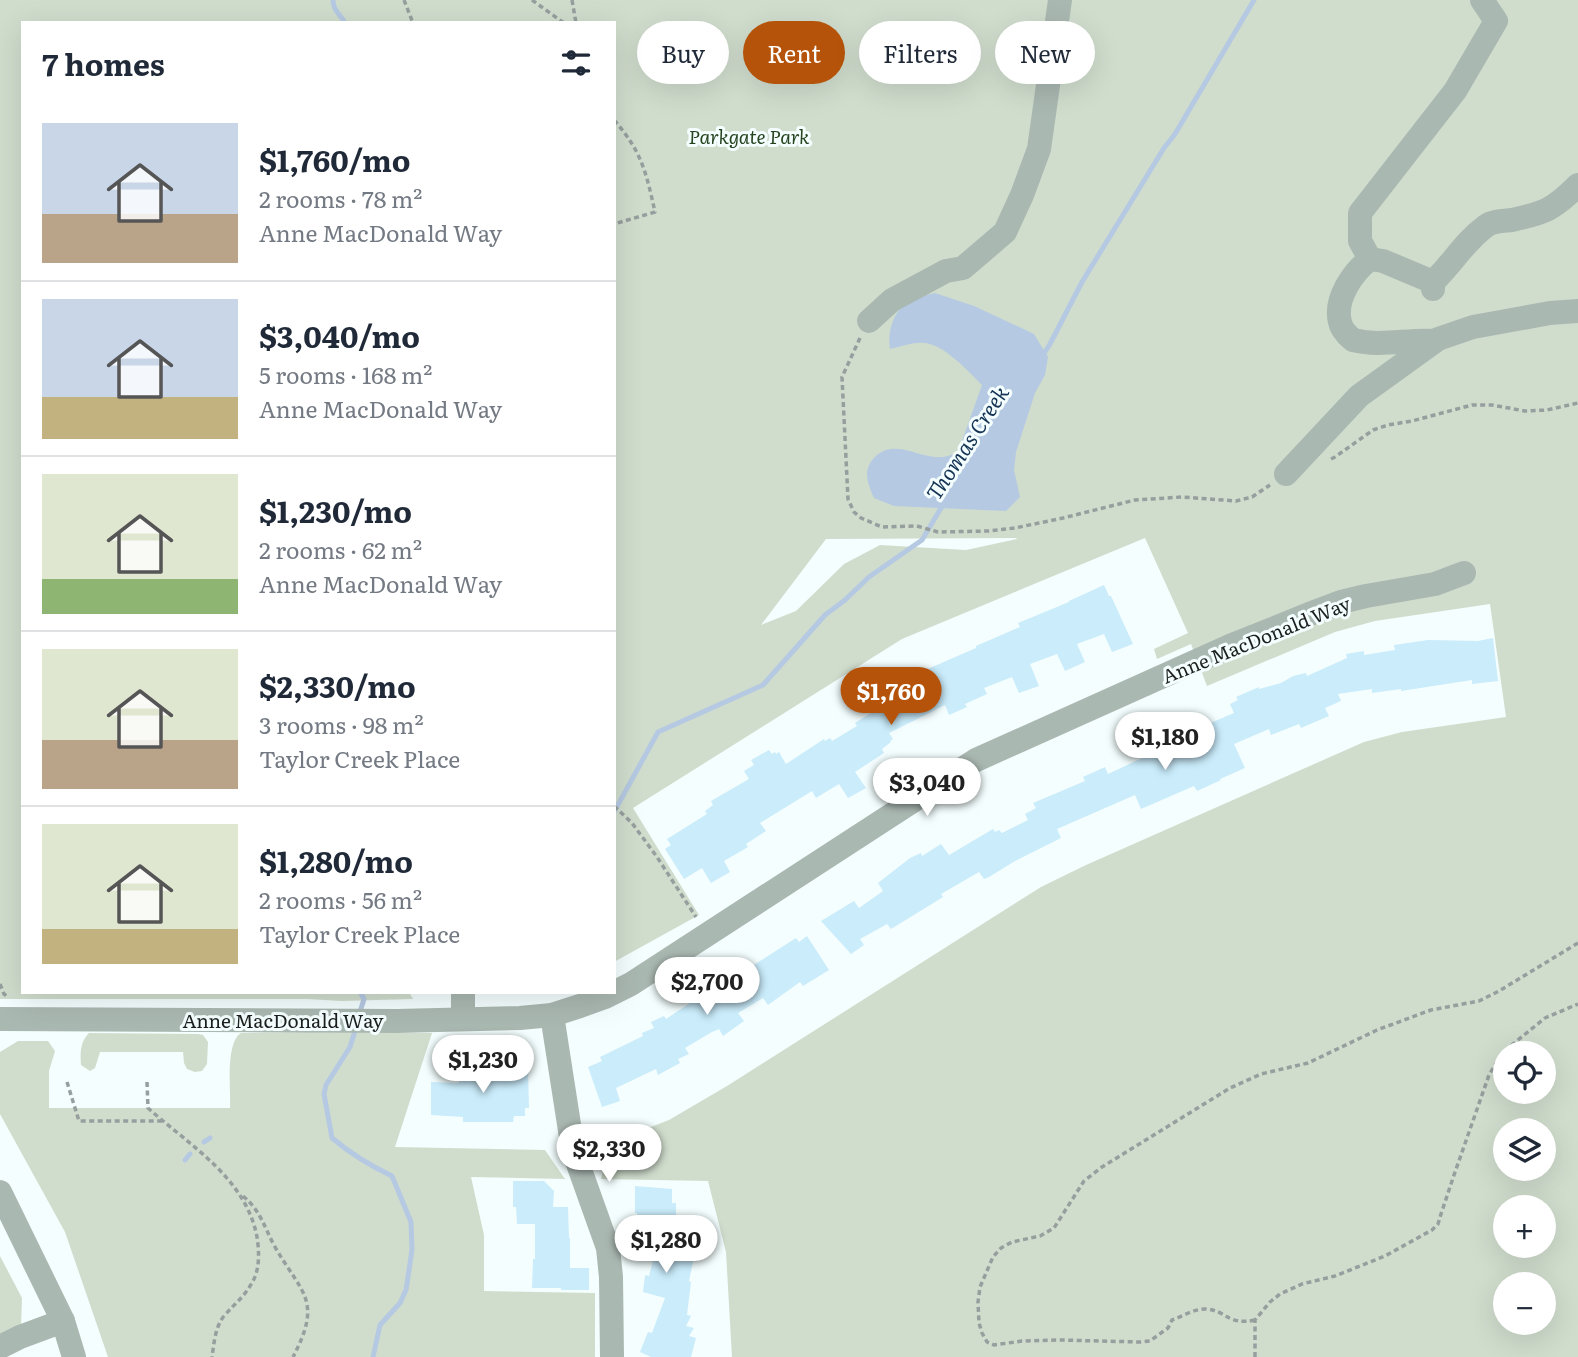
<!DOCTYPE html>
<meta charset="utf-8">
<style>
body{margin:0;font-family:Literata,serif;background:#f2f2f3;color:#1f2937;height:100vh;display:flex;flex-direction:column;font-size:26px;white-space:nowrap}
*{box-sizing:border-box;margin:0}
p{font-size:23px;color:#747a83}
.icon{flex:none;width:38px;height:38px;fill:none;stroke:currentColor;stroke-width:2;stroke-linecap:round;stroke-linejoin:round}
.map{position:relative;flex:1;overflow:hidden}
.panel{position:absolute;left:21px;top:21px;width:595px;height:973px;display:flex;flex-direction:column;background:#fff;border-radius:0px;box-shadow:0 7px 28px #0002}
.panel>*{flex:none}
.guide{position:absolute;left:637px;top:21px;width:665px;height:63px;display:flex;gap:14px}
.fabs{position:absolute;left:1493px;top:1041px;display:grid;gap:14px}
.fabs a{display:grid;place-items:center;width:63px;height:63px;border-radius:50%;background:#fff;box-shadow:0 7px 28px #0002;font-size:35px}
.price{position:absolute;translate:-50% -60px;padding:0 16px;border-radius:24px;background:#fff;color:#222;font-size:23px;line-height:46px;filter:drop-shadow(0 2px 4px #0008)}
.price::after{content:'';position:absolute;left:50%;top:42px;width:21px;height:16px;margin-left:-10px;background:inherit;clip-path:polygon(0 0,100% 0,50% 100%)}
.price.on{background:#b45309;color:#fff}
ul{padding:0;list-style:none}
li{display:flex;align-items:center;gap:21px;height:175px;padding:0 21px}
li+li{border-top:2px solid #e0e1e3}
li span{display:grid;place-items:center;flex:none;width:196px;height:140px;border-radius:0px;color:#555}
li>.icon{margin-inline-start:auto}
span .icon{width:84px;height:84px;fill:#fffc;stroke-width:1}
li b{font-size:30px}
h2{display:flex;justify-content:space-between;align-items:center;height:84px;padding:0 21px;font-size:30px}
.tag{padding:0 24px;border-radius:32px;background:#fff;box-shadow:0 7px 28px #0002;font-size:24px;line-height:63px}
.tag.on{background:#b45309;color:#fff}
.map>svg:first-child{display:block}
</style>
<div class="map">
<svg width="1578" height="1357" viewBox="0 0 1578 1357">
<rect width="100%" height="100%" fill="#f4fefe"/>
<g fill="#d0ddcd" fill-rule="evenodd">
<path d="M0 0H1578V1357H732L726 1252 708 1181 601 1179 609 1143 669 1120 727 1086 1041 887 1086 865 1364 742 1402 732 1506 717 1490 604 1375 621 1335 632 1207 686 1191 644 1157 659 1154 649 1188 633 1145 538 902 639 633 808 699 915 614 962V23H23V992H409L413 999 341 1001 308 999H0ZM826 539 1016 538 1017 539 966 550 880 545 844 564 796 611 761 625ZM1505 1054H1544V1092H1505ZM1505 1130H1544V1169H1505ZM1505 1208H1544V1246H1505ZM1505 1284H1544V1323H1505Z"/>
<path d="M307 1032 432 1033 395 1147 545 1150 565 1179 471 1177 484 1235V1291L595 1293V1357H108L65 1232 0 1114V1052L18 1041H48L55 1051 49 1071V1108H230C231 1090 225 1043 241 1033Z"/>
<path d="M89 1033 198 1034 203 1035 208 1042 207 1064 202 1071 195 1072 187 1069 184 1063 183 1052H100L95 1068 90 1071 81 1065C80 1053 80 1042 89 1033Z"/>
<path d="M0 1256 22 1298 21 1327 0 1338Z"/>
</g>
<path fill="#b5c9e2" d="M935 293 974 306 1034 334 1048 357 1045 375 1035 393 1016 452 1014 470 1020 497 1006 511 894 506 874 498C868 484 862 471 874 458 894 437 918 459 942 457 947 457 953 454 958 452L982 385C969 372 943 343 923 343 913 342 900 347 890 349 887 331 894 308 912 299 918 296 928 295 935 293Z"/>
<g fill="none" stroke-linecap="round" stroke-linejoin="round">
<g stroke="#b5c9e2" stroke-width="5">
<path d="M333 0C333 11 341 15 345 23"/>
<path d="M1043 355 1050 344 1082 282 1164 148 1175 134 1254 0"/>
<path d="M614 812 658 732 763 685 825 615 845 600 869 577 922 540 944 503"/>
<path d="M359 1015 364 999 360 992"/>
<path d="M356 1028 350 1047 326 1085 324 1094 332 1138C351 1154 371 1166 392 1176L411 1222 412 1250 406 1290 400 1303 380 1325 373 1357"/>
<path d="M204 1142 210 1138"/>
<path d="M185 1160 190 1154"/>
</g>
</g>
<g fill="#caecfb">
<path d="M1104 585 1109 596H1111L1133 644 1112 652 1104 634 1077 644 1085 662 1065 671 1057 654 1030 664 1039 686 1019 693 1012 677 984 688 987 694 965 704 967 707 949 715 945 705 889 733 893 739 890 741 891 742 882 749 884 753 855 772 866 788 848 798 839 784 816 798 812 791 760 823 766 831 746 844 748 847 724 861 730 872 711 883 702 868 684 879 665 849 671 845 667 839 707 814 705 811 713 805 711 801 749 779 744 771 754 765 751 760 769 750 772 754 775 752 776 754 779 752 786 764 824 739 825 741 830 738 832 741 857 726 855 723 885 704 882 699 886 697 882 689 914 671 916 674 976 648V646L1020 627 1018 623 1069 602V601Z"/>
<path d="M1493 638 1498 681 1472 684V680L1401 691V689L1372 693V689L1338 694 1341 701 1325 708 1329 716 1301 728 1299 724 1271 735 1269 729 1234 744 1245 768 1220 779 1221 780 1197 791 1194 786 1141 809 1135 795 1057 829 1061 838 1015 861 989 877 984 879 979 872 941 894 943 897 891 929 887 924 860 939 864 945 851 954 821 921 854 901 859 908 883 891 878 883 910 858 921 853 922 856 941 844 949 855 993 829 995 832 999 830 1002 833 1028 820 1025 814 1036 808 1033 803 1085 781 1083 777 1105 767 1108 774 1172 744 1176 733 1186 730 1202 738 1208 724 1234 713 1230 704 1238 700 1236 697 1259 687V689L1281 683 1293 676 1306 673 1307 676 1347 658 1346 654 1364 651V655L1395 650 1394 645 1428 640 1478 641Z"/>
<path d="M807 936 829 970 803 986 800 982 768 1005 763 998 738 1013 744 1021 723 1036 719 1029 712 1032 685 1048 689 1054 678 1059 680 1063 658 1075 656 1069 616 1088 620 1101 602 1107 588 1067 602 1061 600 1057 643 1036 642 1033 654 1028 651 1022 664 1016 666 1019 702 995 703 996 733 977 731 974 747 964 749 968 796 938 799 942Z"/>
<path d="M486 1064H506V1068L528 1069 529 1108H525V1116H514L513 1122H463V1117L431 1115V1082L459 1083V1066L486 1067Z"/>
<path d="M513 1181H544L554 1191 553 1207H568L569 1238H570V1268H589V1290H561V1288H532L533 1259H535V1224H517L516 1207H513Z"/>
<path d="M635 1186 672 1189V1203H676V1248L688 1252V1256L694 1257 689 1281 691 1282 687 1315 691 1316 686 1326 694 1328 689 1336 696 1338 691 1357H651L640 1352 648 1332 652 1333 665 1298 643 1292 645 1275 649 1276 659 1238H639V1229H637V1213H635Z"/>
</g>
<g fill="none" stroke-linecap="round" stroke-linejoin="round">
<g stroke="#979e9e" stroke-width="3.5" stroke-dasharray="5 3.5" stroke-linecap="butt">
<path d="M404 0 413 23"/>
<path d="M532 0 564 23"/>
<path d="M572 0 576 23"/>
<path d="M614 120C642 152 646 172 655 212L614 224"/>
<path d="M860 338 842 377 848 499 854 512 861 518 882 527 917 526 938 532 989 531 1015 528 1063 518 1135 500 1182 497 1236 501 1252 497 1270 485"/>
<path d="M1331 459 1335 457 1373 430 1388 425 1412 421 1472 405H1492L1525 411 1547 410 1578 403"/>
<path d="M614 806 632 823 657 857 696 917"/>
<path d="M0 984 4 994 8 997"/>
<path d="M67 1082 79 1121H162"/>
<path d="M147 1082 148 1108C189 1145 246 1178 257 1237 259 1250 260 1266 254 1279 245 1297 236 1302 224 1316 215 1327 214 1344 212 1357"/>
<path d="M243 1196C261 1211 264 1227 275 1247 302 1294 323 1300 293 1357"/>
<path d="M1255 1320C1227 1326 1227 1310 1205 1309 1194 1309 1183 1316 1172 1320L1168 1328 1150 1341 1140 1342 1060 1340 1022 1341 994 1345 987 1342 982 1333 979 1323 978 1302 980 1287 993 1257 1001 1248 1012 1242 1040 1236 1054 1228 1084 1181 1102 1167 1230 1088 1261 1074 1308 1063 1377 1030 1431 1010 1479 1001 1499 991 1578 943"/>
<path d="M1255 1357V1320L1270 1302 1280 1294 1302 1284 1335 1276 1385 1256 1432 1230 1438 1224 1441 1214 1454 1175 1489 1075 1498 1060 1513 1044 1545 1018 1578 1004"/>
</g>
<g stroke="#aab8b2" stroke-width="24">
<path d="M1370 259 1360 241V213L1455 91 1496 21 1482 0"/>
<path d="M1433 282 1383 261 1370 259C1353 272 1334 299 1340 322 1341 329 1347 335 1353 340 1382 347 1406 339 1435 341"/>
<path d="M1433 289V282C1452 264 1465 241 1486 226 1492 221 1504 221 1512 220 1545 213 1554 209 1578 185"/>
<path d="M869 321 892 300 946 271 963 268 1005 232 1022 195 1039 149 1060 0"/>
<path d="M1286 474 1359 396 1438 339 1473 327 1550 313 1578 311"/>
<path d="M463 992V1019"/>
<path d="M552 1015 573 1150 608 1248 611 1277 612 1357"/>
<path d="M0 1019 397 1021 520 1018 552 1015 580 1006 605 997 631 984 976 760 1230 646 1312 613 1341 602 1366 596 1435 584 1464 573"/>
<path d="M0 1192 63 1321 74 1357"/>
<path d="M0 1347 20 1337 63 1321"/>
</g>
</g>
<g text-anchor="middle" dominant-baseline="central" stroke-width="6" stroke-linejoin="round" paint-order="stroke">
<g font-size="19" font-style="italic" fill="#26441f" stroke="#f4fefe">
<text x="749" y="136">Parkgate Park</text>
</g>
<g font-size="19" fill="#1b1f1e" stroke="#f4fefe">
<text transform="translate(1256 639) rotate(-22)">Anne MacDonald Way</text>
<text x="283" y="1020">Anne MacDonald Way</text>
</g>
<g font-size="21" font-style="italic" fill="#153354" stroke="#f4fefe">
<text transform="translate(966 442) rotate(-57)">Thomas Creek</text>
</g>
</g>
</svg>
<div class="fabs">
<a><svg class="icon" aria-label="locate" viewBox="0 0 24 24"><circle cx="12" cy="12" r="6"/><path d="M12 2v4M12 18v4M2 12h4M18 12h4"/></svg></a>
<a><svg class="icon" aria-label="layers" viewBox="0 0 24 24"><path d="M12 4l9 5-9 5-9-5zM3 14l9 5 9-5"/></svg></a>
<a>+</a>
<a>−</a>
</div>
<b class="price on" style="left:891px;top:727px">$1,760</b>
<b class="price" style="left:1165px;top:772px">$1,180</b>
<b class="price" style="left:927px;top:818px">$3,040</b>
<b class="price" style="left:707px;top:1017px">$2,700</b>
<b class="price" style="left:483px;top:1095px">$1,230</b>
<b class="price" style="left:609px;top:1184px">$2,330</b>
<b class="price" style="left:666px;top:1275px">$1,280</b>
<div class="guide">
<a class="tag">Buy</a>
<a class="tag on">Rent</a>
<a class="tag">Filters</a>
<a class="tag">New</a>
</div>
<section class="panel">
<h2>7 homes<svg class="icon" aria-label="filters" viewBox="0 0 24 24"><path d="M4 7h16M4 17h16"/><circle cx="9" cy="7" r="2"/><circle cx="15" cy="17" r="2"/></svg></h2>
<ul>
<li><span style="background:linear-gradient(#c9d6e8 65%,#b9a48a 0)"><svg class="icon" aria-label="home" viewBox="0 0 24 24"><path d="M3 11l9-7 9 7M6 9v11h12V9"/></svg></span><div><b>$1,760/mo</b><p>2 rooms · 78 m²</p><p>Anne MacDonald Way</p></div></li>
<li><span style="background:linear-gradient(#c9d6e8 70%,#c2b280 0)"><svg class="icon" aria-label="home" viewBox="0 0 24 24"><path d="M3 11l9-7 9 7M6 9v11h12V9"/></svg></span><div><b>$3,040/mo</b><p>5 rooms · 168 m²</p><p>Anne MacDonald Way</p></div></li>
<li><span style="background:linear-gradient(#dfe7d0 75%,#8fb573 0)"><svg class="icon" aria-label="home" viewBox="0 0 24 24"><path d="M3 11l9-7 9 7M6 9v11h12V9"/></svg></span><div><b>$1,230/mo</b><p>2 rooms · 62 m²</p><p>Anne MacDonald Way</p></div></li>
<li><span style="background:linear-gradient(#dfe7d0 65%,#b9a48a 0)"><svg class="icon" aria-label="home" viewBox="0 0 24 24"><path d="M3 11l9-7 9 7M6 9v11h12V9"/></svg></span><div><b>$2,330/mo</b><p>3 rooms · 98 m²</p><p>Taylor Creek Place</p></div></li>
<li><span style="background:linear-gradient(#dfe7d0 75%,#c2b280 0)"><svg class="icon" aria-label="home" viewBox="0 0 24 24"><path d="M3 11l9-7 9 7M6 9v11h12V9"/></svg></span><div><b>$1,280/mo</b><p>2 rooms · 56 m²</p><p>Taylor Creek Place</p></div></li>
</ul>
</section>
</div>
